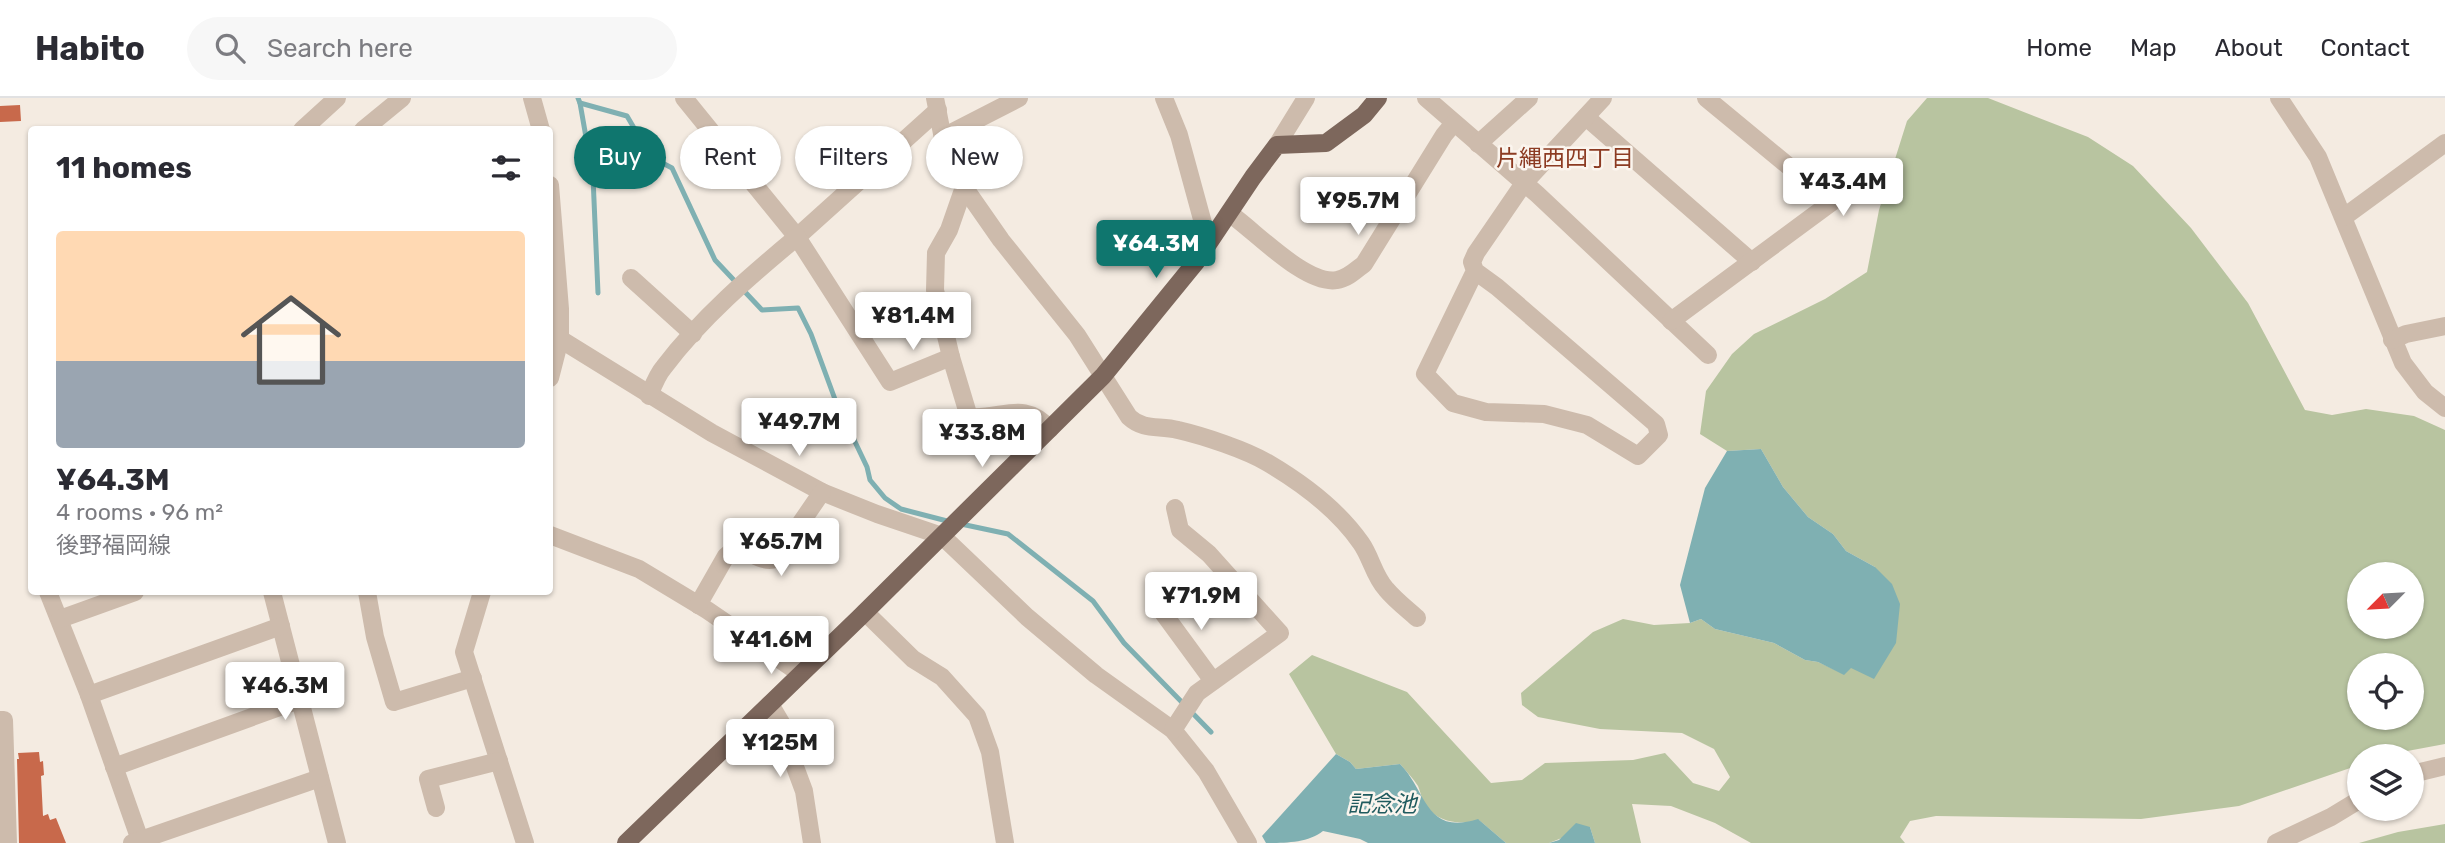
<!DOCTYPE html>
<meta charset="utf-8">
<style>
body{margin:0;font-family:Rubik,"Noto Sans JP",sans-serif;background:#f7f7f7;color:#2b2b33;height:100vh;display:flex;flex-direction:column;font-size:26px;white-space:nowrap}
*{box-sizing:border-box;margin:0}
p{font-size:23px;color:#7c7c81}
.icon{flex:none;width:38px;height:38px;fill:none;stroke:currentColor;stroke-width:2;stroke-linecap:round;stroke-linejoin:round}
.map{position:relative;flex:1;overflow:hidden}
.drawer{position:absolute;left:28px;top:28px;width:525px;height:469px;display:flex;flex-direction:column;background:#fff;border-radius:7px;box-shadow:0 2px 5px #0004}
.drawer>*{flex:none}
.hud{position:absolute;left:574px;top:28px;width:665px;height:63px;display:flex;gap:14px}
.needle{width:46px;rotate:246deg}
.fabs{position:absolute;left:2347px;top:464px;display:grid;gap:14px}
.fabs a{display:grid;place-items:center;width:77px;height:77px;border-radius:50%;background:#fff;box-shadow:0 2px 5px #0004;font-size:35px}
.price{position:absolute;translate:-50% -60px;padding:0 16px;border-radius:7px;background:#fff;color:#222;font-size:23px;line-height:46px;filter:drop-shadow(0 2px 4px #0008)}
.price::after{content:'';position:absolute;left:50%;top:42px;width:21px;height:16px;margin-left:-10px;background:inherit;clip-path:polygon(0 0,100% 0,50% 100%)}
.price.active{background:#0f766e;color:#fff}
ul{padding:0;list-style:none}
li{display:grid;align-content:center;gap:14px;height:371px;padding:0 28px}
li+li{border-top:2px solid #e1e1e2}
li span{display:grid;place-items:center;height:217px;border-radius:7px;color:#555}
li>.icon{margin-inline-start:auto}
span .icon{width:126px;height:126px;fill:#fffc;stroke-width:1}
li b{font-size:30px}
h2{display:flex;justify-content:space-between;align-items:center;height:84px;padding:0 28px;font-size:30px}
.chip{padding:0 24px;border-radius:32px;background:#fff;box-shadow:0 2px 5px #0004;font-size:24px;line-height:63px}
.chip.active{background:#0f766e;color:#fff}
header{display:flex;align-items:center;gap:42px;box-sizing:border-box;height:98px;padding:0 35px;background:#fff;border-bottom:2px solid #e1e1e2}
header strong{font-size:33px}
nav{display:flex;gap:38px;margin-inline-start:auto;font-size:24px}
.search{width:490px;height:63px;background:#f7f7f7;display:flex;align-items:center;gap:18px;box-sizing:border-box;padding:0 24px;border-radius:38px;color:#7c7c81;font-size:26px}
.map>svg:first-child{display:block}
</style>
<header>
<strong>Habito</strong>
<div class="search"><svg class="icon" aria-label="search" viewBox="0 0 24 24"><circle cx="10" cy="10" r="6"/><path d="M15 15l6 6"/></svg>Search here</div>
<nav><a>Home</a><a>Map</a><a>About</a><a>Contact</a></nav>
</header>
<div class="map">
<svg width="2445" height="745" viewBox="0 0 2445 745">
<rect width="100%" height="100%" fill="#f4ebe1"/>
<g fill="#b8c4a0" fill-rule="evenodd">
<path d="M1927 0H1988L2088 39 2133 68 2191 130 2248 205 2305 312 2332 317 2366 311 2414 318 2445 332V646C2416 651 2388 658 2359 658V667L2239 708 2141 721 1936 718 1910 723 1900 739 1905 745H1751L1715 725 1671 708 1632 706 1641 745H1595L1590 729 1549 745H1506L1479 722C1461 727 1439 725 1427 709 1422 703 1421 695 1418 688 1413 680 1406 673 1400 666L1356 671 1350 664 1336 656 1289 576 1312 557 1407 594 1491 685 1522 682 1545 665 1633 662 1665 655 1693 685 1719 693 1730 679 1714 651 1682 635 1600 631 1538 619 1522 607 1521 595 1593 534 1623 521 1654 527 1690 525 1701 521 1715 531 1774 545 1805 562 1818 564 1844 576 1875 469 1846 453 1833 436 1808 419 1783 389 1761 351 1727 353 1700 336 1706 293 1732 256 1754 236 1825 201 1867 174 1879 112 1907 23ZM2359 476H2412V528H2359ZM2359 567H2412V620H2359Z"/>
<path d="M2445 726V745H2359L2398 734Z"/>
</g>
<g fill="#7fb0b2">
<path d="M1761 351 1783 389 1808 419 1833 436 1846 453 1875 469 1892 486 1900 506 1896 545 1874 581 1851 570 1844 577 1818 564 1805 562 1774 545 1715 531 1701 521 1690 525 1680 487 1705 390 1727 353Z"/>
<path d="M1336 656 1350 664 1356 671 1400 666C1427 693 1425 738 1478 721L1506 745H1368L1360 741 1323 733C1308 745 1285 745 1266 745L1262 738Z"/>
<path d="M1576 725 1590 729 1595 745H1549L1559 742Z"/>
</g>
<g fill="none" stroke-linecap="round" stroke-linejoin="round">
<g stroke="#7fb0b2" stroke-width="5">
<path d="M578 0 580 5 627 18 651 59 672 70 715 162 762 212 798 210 811 236 836 304 867 369 870 382 885 400 901 411 951 424"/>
<path d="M580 5 593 79 598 195"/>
<path d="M961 426 1008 436 1093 503 1124 545 1211 634"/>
</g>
</g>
<g fill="#c8694b">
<path d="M20 7 21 23 0 24V8Z"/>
<path d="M39 654 40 664 43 663 44 677 41 678 43 718 48 716 50 722 56 720 66 745H19L17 661H19L18 655Z"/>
</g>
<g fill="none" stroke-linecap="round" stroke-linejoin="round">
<g stroke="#cdbbac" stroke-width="18">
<path d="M532 0 541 32"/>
<path d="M684 0 797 139 938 12"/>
<path d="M935 0 948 66 1001 142 1077 237 1129 319C1144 333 1159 327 1178 332 1204 338 1246 352 1268 365 1302 385 1338 412 1361 445 1371 459 1374 478 1386 491 1395 502 1407 511 1417 520"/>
<path d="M1164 0 1179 37 1203 125 1196 164"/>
<path d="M1426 0 1537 96 1708 257"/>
<path d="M2279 0 2318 59 2403 265 2425 294 2445 310"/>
<path d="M1586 19 1752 164"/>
<path d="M302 32 337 0"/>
<path d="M363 32 402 0"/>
<path d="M943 39 1019 0"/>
<path d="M1478 46 1529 0"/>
<path d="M1277 47 1306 0"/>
<path d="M550 87 560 211V241L550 280"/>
<path d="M964 89 949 132 936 155 935 192 951 259 969 319C1003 322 1023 301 1050 331"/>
<path d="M1229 115C1254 132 1306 188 1337 182 1347 181 1356 172 1364 166L1444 37 1454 25"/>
<path d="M2344 119 2445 45"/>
<path d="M1475 173 1497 189 1656 326 1659 337 1638 358 1587 327 1544 316 1486 314 1453 305 1425 276 1475 173 1472 164 1476 155 1524 85 1603 0"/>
<path d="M631 180 693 236"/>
<path d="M1671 223 1832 104 1706 0"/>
<path d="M550 237 560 241 712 335 822 394 877 416 942 438 1027 519 1096 577 1173 632 1206 673 1248 745"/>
<path d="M2392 242 2406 236 2445 228"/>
<path d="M649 298C653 288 657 277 664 269 701 220 750 178 797 139L890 284 951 259"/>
<path d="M550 437 639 471 707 512 801 576"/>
<path d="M48 494 89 597 141 745"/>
<path d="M272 494 337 745"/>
<path d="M367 494 375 539 394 604 473 580"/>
<path d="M482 494 464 554 525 745"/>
<path d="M698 507 726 458C743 441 756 467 776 461L822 394"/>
<path d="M1158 508 1213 583"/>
<path d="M865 514 913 561 942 579 977 618 990 654 1005 745"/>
<path d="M60 521 135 494"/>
<path d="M89 597 281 528"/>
<path d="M770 606 783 628 788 650 804 693 812 745"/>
<path d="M0 622H4L8 745"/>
<path d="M1173 632 1197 595 1280 535 1209 456 1180 432 1175 410"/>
<path d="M114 669 299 602"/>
<path d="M2412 676 2445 668"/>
<path d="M436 710 428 681 499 663"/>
<path d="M132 745 320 680"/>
<path d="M2276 745 2331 719 2359 702"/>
</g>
<path stroke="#7d675c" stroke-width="18" d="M626 745 860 519 1103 278 1196 164 1253 79 1277 47 1326 45 1364 17 1378 0"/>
</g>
<g text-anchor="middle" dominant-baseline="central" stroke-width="5" stroke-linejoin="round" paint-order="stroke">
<g font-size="23" fill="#8c3b22" stroke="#fbf5ee">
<text x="1565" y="60">片縄西四丁目</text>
</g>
<g font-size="23" font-style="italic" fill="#1f5a5e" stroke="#fbf5ee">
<text x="1382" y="706">記念池</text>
</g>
</g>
</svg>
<div class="fabs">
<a><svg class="needle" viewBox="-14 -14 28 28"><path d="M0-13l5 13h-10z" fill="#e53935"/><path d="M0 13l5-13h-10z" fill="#7c7c81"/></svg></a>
<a><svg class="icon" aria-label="locate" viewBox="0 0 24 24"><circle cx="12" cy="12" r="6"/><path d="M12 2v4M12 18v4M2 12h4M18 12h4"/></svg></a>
<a><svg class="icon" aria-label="layers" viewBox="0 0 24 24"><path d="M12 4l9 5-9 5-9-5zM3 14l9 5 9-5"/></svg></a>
</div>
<b class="price" style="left:1843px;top:120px">¥43.4M</b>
<b class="price" style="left:1358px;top:139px">¥95.7M</b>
<b class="price active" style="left:1156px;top:182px">¥64.3M</b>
<b class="price" style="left:913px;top:254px">¥81.4M</b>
<b class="price" style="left:799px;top:360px">¥49.7M</b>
<b class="price" style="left:982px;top:371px">¥33.8M</b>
<b class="price" style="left:781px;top:480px">¥65.7M</b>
<b class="price" style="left:1201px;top:534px">¥71.9M</b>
<b class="price" style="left:771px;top:578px">¥41.6M</b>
<b class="price" style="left:285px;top:624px">¥46.3M</b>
<b class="price" style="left:780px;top:681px">¥125M</b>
<div class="hud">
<a class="chip active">Buy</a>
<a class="chip">Rent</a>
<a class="chip">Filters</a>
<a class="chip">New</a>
</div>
<section class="drawer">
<h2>11 homes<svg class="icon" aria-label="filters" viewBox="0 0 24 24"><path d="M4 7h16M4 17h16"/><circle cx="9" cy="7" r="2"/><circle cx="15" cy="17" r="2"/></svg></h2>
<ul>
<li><span style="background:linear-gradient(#ffd9b3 60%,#9aa5b1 0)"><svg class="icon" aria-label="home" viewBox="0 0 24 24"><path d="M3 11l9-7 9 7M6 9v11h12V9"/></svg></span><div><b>¥64.3M</b><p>4 rooms · 96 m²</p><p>後野福岡線</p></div></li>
</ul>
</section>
</div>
